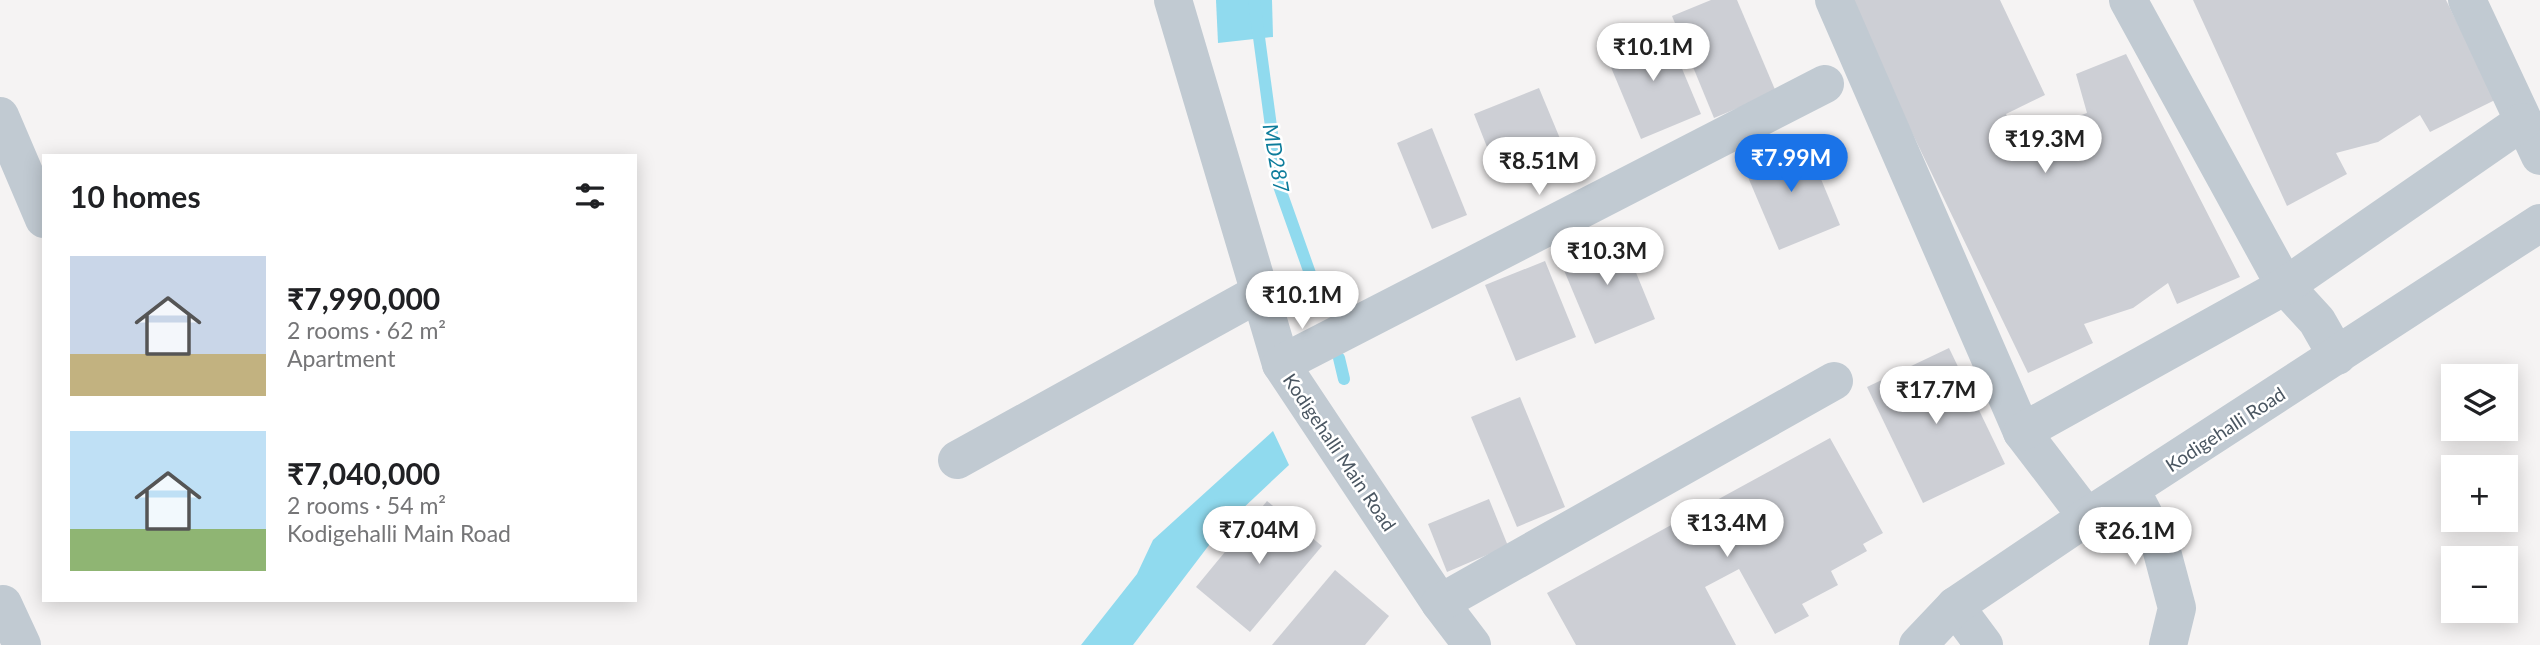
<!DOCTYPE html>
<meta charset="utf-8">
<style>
body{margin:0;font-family:Lato,sans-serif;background:#f6f6f6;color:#202124;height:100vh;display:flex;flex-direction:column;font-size:26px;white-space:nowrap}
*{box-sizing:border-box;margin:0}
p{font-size:23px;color:#757577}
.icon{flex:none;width:38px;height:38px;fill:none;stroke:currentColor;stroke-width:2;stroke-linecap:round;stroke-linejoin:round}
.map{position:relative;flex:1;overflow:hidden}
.panel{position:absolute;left:42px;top:154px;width:595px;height:448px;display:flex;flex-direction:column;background:#fff;border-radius:0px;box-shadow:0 4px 18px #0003}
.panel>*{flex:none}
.buttons{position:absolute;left:2441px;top:364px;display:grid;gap:14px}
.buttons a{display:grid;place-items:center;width:77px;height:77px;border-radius:0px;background:#fff;box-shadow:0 4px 18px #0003;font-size:35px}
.price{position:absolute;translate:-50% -60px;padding:0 16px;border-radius:24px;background:#fff;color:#222;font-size:23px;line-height:46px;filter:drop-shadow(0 2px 4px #0008)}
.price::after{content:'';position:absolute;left:50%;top:42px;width:21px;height:16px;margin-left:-10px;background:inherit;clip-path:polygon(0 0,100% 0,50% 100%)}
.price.current{background:#1a73e8;color:#fff}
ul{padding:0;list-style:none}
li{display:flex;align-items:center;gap:21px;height:175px;padding:0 28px}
li span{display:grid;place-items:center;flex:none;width:196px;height:140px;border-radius:0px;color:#555}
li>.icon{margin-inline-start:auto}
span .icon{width:84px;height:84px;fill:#fffc;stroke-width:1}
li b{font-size:30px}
h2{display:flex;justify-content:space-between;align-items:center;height:84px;padding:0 28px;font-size:30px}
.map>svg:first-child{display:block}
</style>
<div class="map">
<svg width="2540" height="645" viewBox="0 0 2540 645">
<rect width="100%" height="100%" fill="#f5f3f3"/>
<g fill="#90daee">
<path d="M1216 0H1272L1273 37 1218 43Z"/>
<path d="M1273 431 1289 465 1222 528 1133 645H1081L1137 574 1153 540Z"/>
</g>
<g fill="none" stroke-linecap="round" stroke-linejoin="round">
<g stroke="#90daee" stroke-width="12">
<path d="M1254 0 1279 186 1323 310"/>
<path d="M1339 358 1344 379"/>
</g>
</g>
<g fill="#cdcfd5">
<path d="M1711 0H1737L1776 92 1714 118 1672 16Z"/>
<path d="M1848 0H2000L2045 95 2006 114 2018 137 2087 113 2076 74 2126 54 2240 277 2177 304 2168 283 2133 308 2084 324 2093 343 2028 373Z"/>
<path d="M2193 0H2446L2495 100 2430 132 2420 115 2378 142 2336 153 2347 174 2287 206Z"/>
<path d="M1665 28 1701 114 1641 139 1605 53Z"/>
<path d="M1539 88 1566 153 1500 180 1474 114Z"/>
<path d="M1432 128 1467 215 1432 229 1397 143Z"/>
<path d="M1804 138 1840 225 1779 250 1742 163Z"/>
<path d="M1619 231 1655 319 1595 344 1558 256Z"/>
<path d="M1545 261 1576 337 1516 361 1485 285Z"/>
<path d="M1949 348 2005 464 1923 503 1867 387Z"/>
<path d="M1520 397 1565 507 1517 527 1471 417Z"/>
<path d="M1830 438 1883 533 1863 544 1867 551 1831 571 1838 585 1802 604 1809 616 1775 634 1739 569 1705 587 1736 645H1576L1547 593Z"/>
<path d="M1489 499 1508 546 1447 572 1428 524Z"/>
<path d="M1267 501 1322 546 1250 632 1196 587Z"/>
<path d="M1335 570 1389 616 1365 645H1272Z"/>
</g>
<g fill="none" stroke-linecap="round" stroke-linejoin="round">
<g stroke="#c1cad2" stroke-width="38">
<path d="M1173 0 1281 364 1440 603 1472 645"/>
<path d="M1834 0 2022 432 2087 517"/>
<path d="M2128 0 2285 286 2317 321 2337 356"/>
<path d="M2467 0 2540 156"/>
<path d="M0 116 44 219"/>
<path d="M1281 364 1825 84"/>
<path d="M2022 432 2285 286 2522 122"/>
<path d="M957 460 1261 292"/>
<path d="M2131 490 2161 548 2177 608 2168 645"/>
<path d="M1440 603 1834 381"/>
<path d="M3 604 22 645"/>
<path d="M1955 606 1984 645"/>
<path d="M1918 645 1955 606 2087 517 2540 223"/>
</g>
</g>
<g text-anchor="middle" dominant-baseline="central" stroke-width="5" stroke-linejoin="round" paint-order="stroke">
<g font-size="19" fill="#4a5661" stroke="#fff">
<text transform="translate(2225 429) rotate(-33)">Kodigehalli Road</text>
<text transform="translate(1340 452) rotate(56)">Kodigehalli Main Road</text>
</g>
<g font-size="21" font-style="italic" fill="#0c7c9b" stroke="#fff">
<text transform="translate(1277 158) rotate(80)">MD287</text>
</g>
</g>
</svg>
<div class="buttons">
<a><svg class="icon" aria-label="layers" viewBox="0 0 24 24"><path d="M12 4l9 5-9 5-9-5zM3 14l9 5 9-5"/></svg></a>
<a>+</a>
<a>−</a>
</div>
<b class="price" style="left:1653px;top:83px">₹10.1M</b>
<b class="price" style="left:2045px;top:175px">₹19.3M</b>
<b class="price current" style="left:1791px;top:194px">₹7.99M</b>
<b class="price" style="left:1539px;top:197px">₹8.51M</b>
<b class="price" style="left:1607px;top:287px">₹10.3M</b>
<b class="price" style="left:1302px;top:331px">₹10.1M</b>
<b class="price" style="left:1936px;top:426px">₹17.7M</b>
<b class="price" style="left:1727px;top:559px">₹13.4M</b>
<b class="price" style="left:1259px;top:566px">₹7.04M</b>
<b class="price" style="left:2135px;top:567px">₹26.1M</b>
<section class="panel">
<h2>10 homes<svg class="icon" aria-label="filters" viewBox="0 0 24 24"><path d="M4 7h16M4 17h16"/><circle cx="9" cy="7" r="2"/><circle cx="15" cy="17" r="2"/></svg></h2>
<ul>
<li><span style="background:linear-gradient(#c9d6e8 70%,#c2b280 0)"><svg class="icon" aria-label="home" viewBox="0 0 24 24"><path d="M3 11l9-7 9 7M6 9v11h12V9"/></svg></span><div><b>₹7,990,000</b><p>2 rooms · 62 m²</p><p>Apartment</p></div></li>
<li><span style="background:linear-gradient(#bfe0f5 70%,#8fb573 0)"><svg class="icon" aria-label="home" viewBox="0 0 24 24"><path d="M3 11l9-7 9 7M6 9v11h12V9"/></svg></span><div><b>₹7,040,000</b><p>2 rooms · 54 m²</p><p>Kodigehalli Main Road</p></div></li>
</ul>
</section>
</div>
